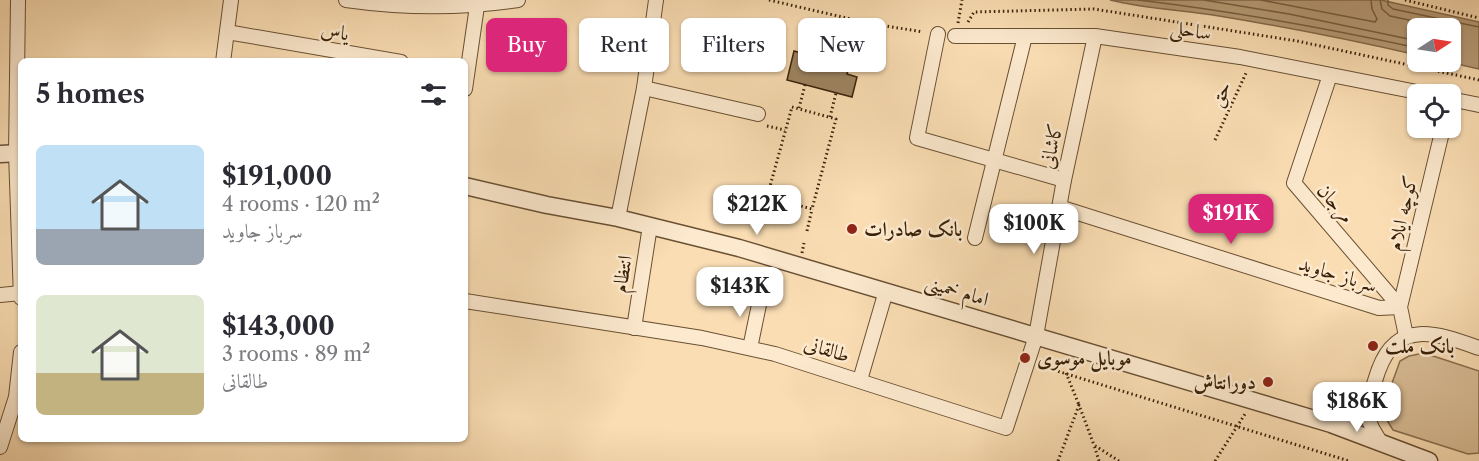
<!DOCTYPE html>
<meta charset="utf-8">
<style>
body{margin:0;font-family:"Libre Caslon Text",Amiri,serif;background:#f7f7f7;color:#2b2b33;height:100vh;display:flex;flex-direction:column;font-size:22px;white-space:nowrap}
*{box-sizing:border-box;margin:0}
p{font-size:20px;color:#7c7c81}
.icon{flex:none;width:33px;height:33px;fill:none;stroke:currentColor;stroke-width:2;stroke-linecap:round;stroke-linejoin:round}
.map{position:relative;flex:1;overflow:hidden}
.sheet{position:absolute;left:18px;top:58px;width:450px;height:384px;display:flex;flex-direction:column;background:#fff;border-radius:9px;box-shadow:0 2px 4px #0004}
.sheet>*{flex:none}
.top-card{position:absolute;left:486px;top:18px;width:570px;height:54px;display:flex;gap:12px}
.needle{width:39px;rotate:78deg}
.fabs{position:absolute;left:1407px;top:18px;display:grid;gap:12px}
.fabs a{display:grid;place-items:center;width:54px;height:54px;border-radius:9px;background:#fff;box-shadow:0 2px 4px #0004;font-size:30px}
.price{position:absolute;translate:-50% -51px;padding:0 14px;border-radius:12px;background:#fff;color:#222;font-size:20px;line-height:39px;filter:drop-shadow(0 2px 3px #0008)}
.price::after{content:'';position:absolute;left:50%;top:36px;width:18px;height:14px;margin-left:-9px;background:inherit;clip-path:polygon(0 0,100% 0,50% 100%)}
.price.active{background:#db2777;color:#fff}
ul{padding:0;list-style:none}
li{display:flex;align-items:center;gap:18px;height:150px;padding:0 18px}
li span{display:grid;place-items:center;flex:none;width:168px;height:120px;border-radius:9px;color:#555}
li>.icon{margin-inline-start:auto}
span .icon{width:72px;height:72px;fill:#fffc;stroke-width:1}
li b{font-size:26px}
h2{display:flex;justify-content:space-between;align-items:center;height:72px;padding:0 18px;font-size:26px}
.pill{padding:0 21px;border-radius:9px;background:#fff;box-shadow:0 2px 4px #0004;font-size:21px;line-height:54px}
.pill.active{background:#db2777;color:#fff}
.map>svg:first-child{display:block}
</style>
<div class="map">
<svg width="1479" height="461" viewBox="0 0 1479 461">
<rect width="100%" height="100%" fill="#faddb3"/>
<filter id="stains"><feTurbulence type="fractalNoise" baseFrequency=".00333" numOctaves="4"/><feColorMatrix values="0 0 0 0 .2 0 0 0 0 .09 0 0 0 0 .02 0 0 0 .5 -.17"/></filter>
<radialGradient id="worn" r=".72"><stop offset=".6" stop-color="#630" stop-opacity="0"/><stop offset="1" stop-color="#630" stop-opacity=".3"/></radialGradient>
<path fill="#d9bd96" stroke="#896f4f" stroke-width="1.5" d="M1424 353 1479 371V453L1468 454 1393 430 1385 417 1384 405 1400 361 1409 356Z"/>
<path fill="#b89d79" stroke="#856b4c" stroke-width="1.5" d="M1110 0H1381L1479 22V69L1448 62H1450V28H1418L1417 55C1352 40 1286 27 1219 16 1183 10 1146 9 1110 0Z"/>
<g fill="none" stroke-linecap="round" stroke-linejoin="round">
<g stroke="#785f40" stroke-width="1.5">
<path d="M1138 0C1232 11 1325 28 1418 48"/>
<path d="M1204 0 1289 14 1418 41"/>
<path d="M1261 0 1375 22 1377 19 1372 9 1371 0"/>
<path d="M1380 0 1382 9 1390 16 1447 28"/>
<path d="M1388 0V5L1393 9 1479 27"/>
</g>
</g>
<path fill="#9d8361" stroke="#392108" stroke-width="1.5" d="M809 39 853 50 847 74 857 77 852 97 787 80 794 51 805 54Z"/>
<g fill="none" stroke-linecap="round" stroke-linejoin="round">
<g stroke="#695033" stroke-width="16">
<g id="minor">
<path d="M18 0 16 153 21 298"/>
<path d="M346 0C403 8 460 9 518 0"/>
<path d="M227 32 401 62"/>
<path d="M938 34 917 138 1064 180"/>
<path d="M955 36H1095L1240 57 1427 94"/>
<path d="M223 62 231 0"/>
<path d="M1330 75 1294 183 1400 307"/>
<path d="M644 88 758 114"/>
<path d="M465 89 477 6"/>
<path d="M1450 99 1479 105"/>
<path d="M1059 207 1379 308 1400 307"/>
<path d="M618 218 644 88 656 0"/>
<path d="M975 238 1025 36"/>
<path d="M0 295 21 293"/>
<path d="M465 301 702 338 775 354 1006 428 1036 336 1064 180 1095 36"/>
<path d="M634 328 650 226"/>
<path d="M1406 336 1400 307 1443 128"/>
<path d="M750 348 761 295"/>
<path d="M860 380 886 291"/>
<path d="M1364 408 1372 428 1381 443"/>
<path d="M1331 424C1341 420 1357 418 1364 408 1370 401 1375 379 1379 369 1398 318 1439 334 1479 348"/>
<path d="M0 447 16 397 21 352"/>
</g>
</g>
<g stroke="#695033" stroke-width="19">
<g id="tertiary">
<path d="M0 154 21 153"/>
<path d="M465 186 547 205 618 218 739 248 1331 424 1429 461"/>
</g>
</g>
<g stroke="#392108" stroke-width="3" stroke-dasharray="1.5 3" stroke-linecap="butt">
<path d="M769 0 868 23 923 32"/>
<path d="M1405 0 1479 18"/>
<path d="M968 22 974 12 1094 9 1297 41 1479 80"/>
<path d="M958 23 962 0"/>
<path d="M792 107 836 119 812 209 767 197Z"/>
<path d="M799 108 805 85"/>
<path d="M830 117 836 93"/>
<path d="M767 126 785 130"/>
<path d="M1215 140 1247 71"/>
<path d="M807 231 812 209"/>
<path d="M802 253 804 243"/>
<path d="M1041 366 1349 461"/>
<path d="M1066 373 1079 405"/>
<path d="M1058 461 1079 405 1094 445"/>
<path d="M1099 461 1094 445 1119 461"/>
<path d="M1215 461 1245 414"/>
</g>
<use href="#minor" stroke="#fce9ce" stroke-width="14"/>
<use href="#tertiary" stroke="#fce9ce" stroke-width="16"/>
</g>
<g fill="#8f2418" stroke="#fce9ce" stroke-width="2">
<circle cx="852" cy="229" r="6"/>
<circle cx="1373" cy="346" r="6"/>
<circle cx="1025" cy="358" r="6"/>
<circle cx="1268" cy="382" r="6"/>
</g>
<g text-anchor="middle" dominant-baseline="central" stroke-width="5" stroke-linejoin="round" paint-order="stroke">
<g font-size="20" fill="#392108" stroke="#fce9ce">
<text transform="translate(1191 30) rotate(9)">ساحلی</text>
<text transform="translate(335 31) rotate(10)">یاس</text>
<text transform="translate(1220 94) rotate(-66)">حق</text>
<text transform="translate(1051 146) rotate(-78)">کاشانی</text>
<text transform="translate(1336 203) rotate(49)">مرجان</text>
<text transform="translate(1402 213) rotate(-77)">کوچه ایلام</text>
<text transform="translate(622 274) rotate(-81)">انتظام</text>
<text transform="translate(1338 274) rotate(17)">سرباز جاوید</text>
<text transform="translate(957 290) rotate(17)">امام خمینی</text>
<text transform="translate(827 349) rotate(17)">طالقانی</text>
</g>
<g font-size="20" font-weight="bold" fill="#392108" stroke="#fce9ce" text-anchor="start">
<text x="864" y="229">بانک صادرات</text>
<text x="1385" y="346">بانک ملت</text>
<text x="1037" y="358">موبایل موسوى</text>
<text x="1256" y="382" text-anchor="end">دورانتاش</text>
</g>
</g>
<rect width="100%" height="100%" filter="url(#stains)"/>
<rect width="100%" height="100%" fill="url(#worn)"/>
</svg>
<div class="fabs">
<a><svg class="needle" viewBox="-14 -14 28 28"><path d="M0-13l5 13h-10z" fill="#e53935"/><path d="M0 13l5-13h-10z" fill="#7c7c81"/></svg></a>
<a><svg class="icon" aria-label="locate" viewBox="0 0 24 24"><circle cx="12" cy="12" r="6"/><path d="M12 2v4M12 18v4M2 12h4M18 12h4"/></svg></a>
</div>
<b class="price" style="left:757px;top:236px">$212K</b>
<b class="price active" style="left:1231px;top:245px">$191K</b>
<b class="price" style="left:1034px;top:255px">$100K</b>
<b class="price" style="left:740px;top:318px">$143K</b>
<b class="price" style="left:1357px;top:433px">$186K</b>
<div class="top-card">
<a class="pill active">Buy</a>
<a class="pill">Rent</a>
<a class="pill">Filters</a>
<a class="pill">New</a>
</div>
<section class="sheet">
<h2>5 homes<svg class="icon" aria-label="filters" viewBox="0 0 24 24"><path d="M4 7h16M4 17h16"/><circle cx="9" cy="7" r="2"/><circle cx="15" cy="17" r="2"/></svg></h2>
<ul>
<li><span style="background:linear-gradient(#bfe0f5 70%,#9aa5b1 0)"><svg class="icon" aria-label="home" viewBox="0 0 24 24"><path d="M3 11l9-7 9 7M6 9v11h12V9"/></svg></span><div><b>$191,000</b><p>4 rooms · 120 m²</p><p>سرباز جاوید</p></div></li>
<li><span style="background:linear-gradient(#dfe7d0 65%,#c2b280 0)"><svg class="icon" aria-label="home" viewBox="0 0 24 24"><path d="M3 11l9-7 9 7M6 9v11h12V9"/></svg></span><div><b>$143,000</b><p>3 rooms · 89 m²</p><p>طالقانی</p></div></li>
</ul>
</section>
</div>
